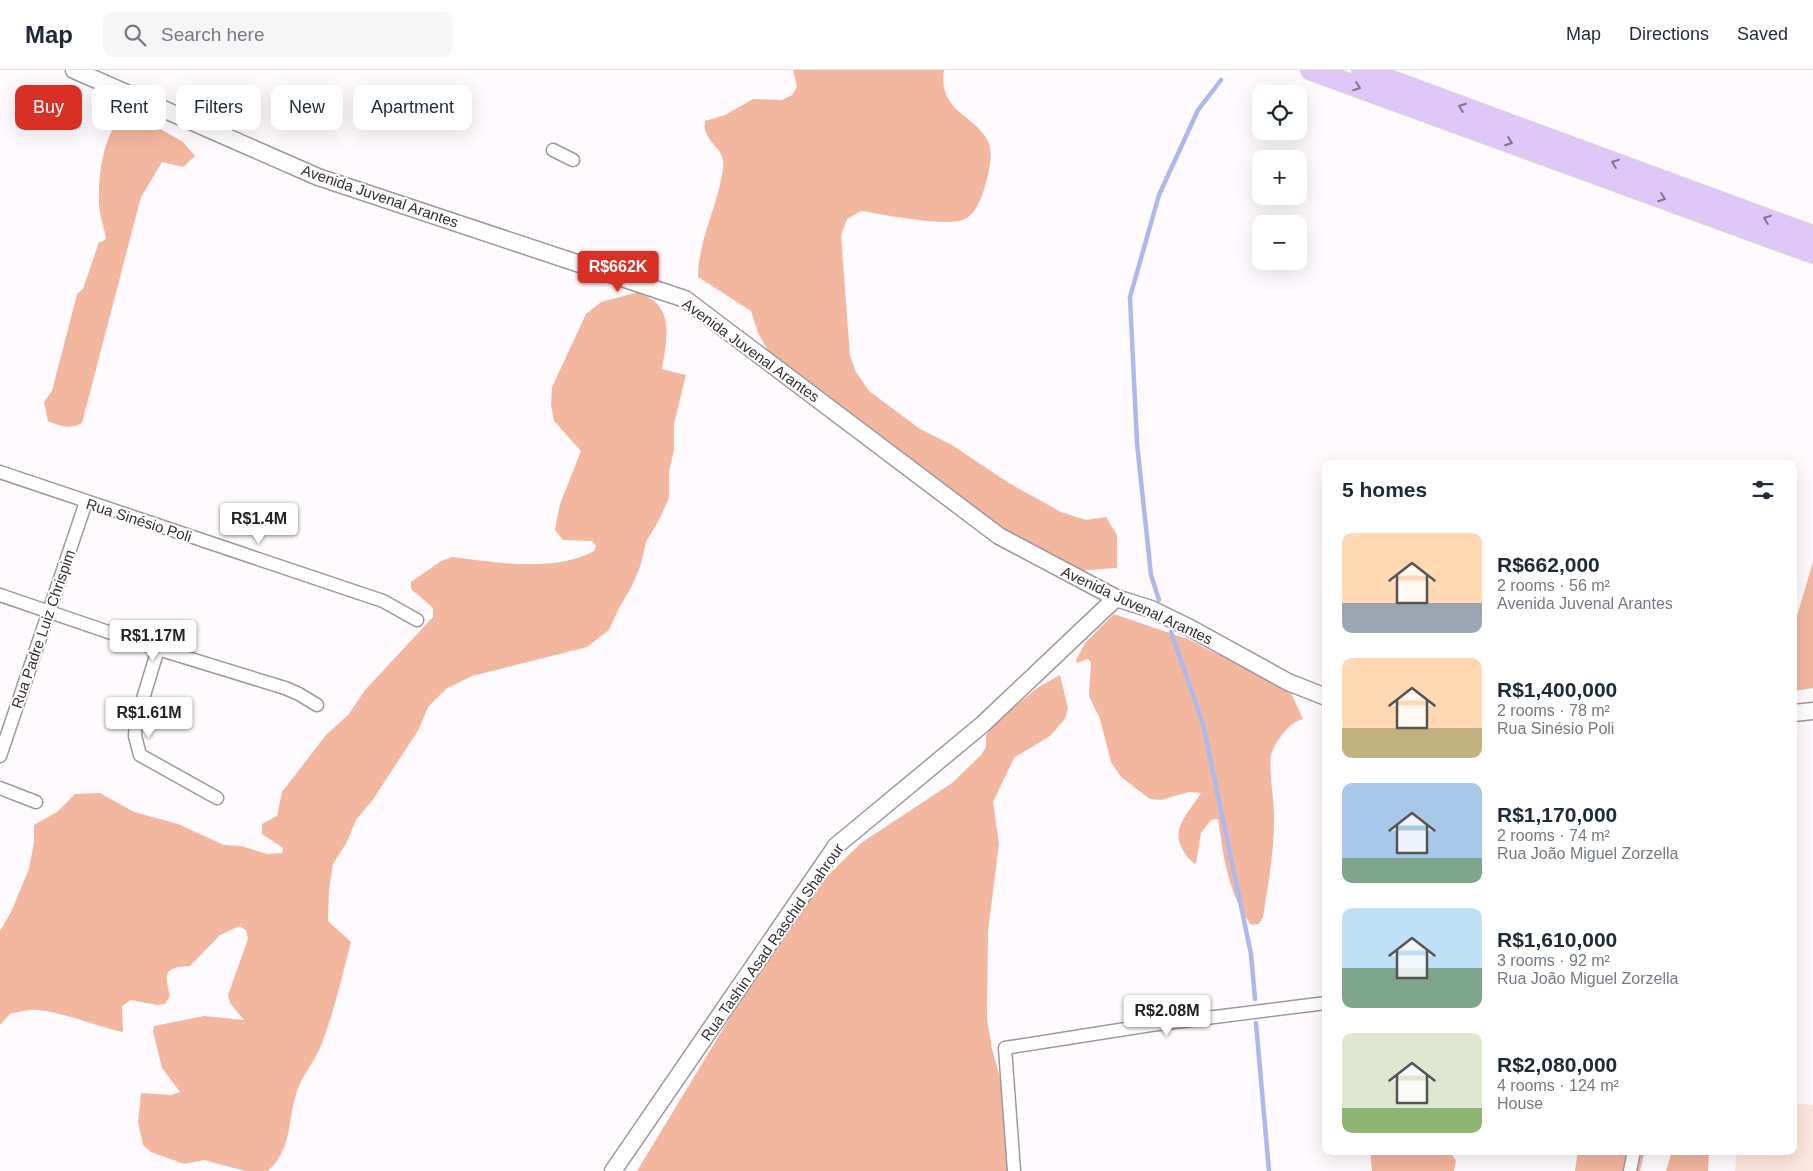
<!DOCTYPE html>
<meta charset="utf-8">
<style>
body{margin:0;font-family:Helvetica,sans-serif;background:#f6f6f7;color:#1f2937;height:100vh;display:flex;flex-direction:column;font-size:19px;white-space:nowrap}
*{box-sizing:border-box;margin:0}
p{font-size:16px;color:#747a83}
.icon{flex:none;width:28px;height:28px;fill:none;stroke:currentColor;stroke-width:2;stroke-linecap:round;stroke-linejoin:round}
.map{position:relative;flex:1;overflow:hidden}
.panel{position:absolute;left:1322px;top:390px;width:475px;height:695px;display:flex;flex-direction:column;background:#fff;border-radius:10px;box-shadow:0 5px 20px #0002}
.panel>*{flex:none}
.hud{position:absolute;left:15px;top:15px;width:475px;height:45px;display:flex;gap:10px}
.buttons{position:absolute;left:1252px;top:15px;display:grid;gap:10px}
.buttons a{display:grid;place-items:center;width:55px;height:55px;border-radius:10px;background:#fff;box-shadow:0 5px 20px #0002;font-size:25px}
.price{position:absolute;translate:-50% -42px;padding:0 11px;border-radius:5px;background:#fff;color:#222;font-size:16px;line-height:32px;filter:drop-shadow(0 1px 2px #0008)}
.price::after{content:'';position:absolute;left:50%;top:30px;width:15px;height:11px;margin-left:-8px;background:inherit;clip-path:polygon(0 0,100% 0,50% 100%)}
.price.current{background:#d93025;color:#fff}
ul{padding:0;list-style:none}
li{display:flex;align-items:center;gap:15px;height:125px;padding:0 20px}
li span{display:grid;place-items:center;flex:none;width:140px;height:100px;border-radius:10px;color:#555}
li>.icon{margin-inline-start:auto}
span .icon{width:60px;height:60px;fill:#fffc;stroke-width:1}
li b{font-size:21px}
h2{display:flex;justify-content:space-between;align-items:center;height:60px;padding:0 20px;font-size:21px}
.pill{padding:0 18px;border-radius:10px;background:#fff;box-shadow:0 5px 20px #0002;font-size:18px;line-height:45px}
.pill.current{background:#d93025;color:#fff}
header{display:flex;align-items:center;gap:30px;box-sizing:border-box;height:70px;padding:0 25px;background:#fff;border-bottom:1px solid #e0e1e3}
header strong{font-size:24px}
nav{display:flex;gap:28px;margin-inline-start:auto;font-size:18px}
.search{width:350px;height:45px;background:#f6f6f7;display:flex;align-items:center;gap:12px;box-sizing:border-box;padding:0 18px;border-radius:10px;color:#747a83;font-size:19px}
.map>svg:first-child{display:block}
</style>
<header>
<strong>Map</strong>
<div class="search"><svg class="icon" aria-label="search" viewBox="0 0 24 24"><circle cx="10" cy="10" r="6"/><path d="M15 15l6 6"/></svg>Search here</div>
<nav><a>Map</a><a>Directions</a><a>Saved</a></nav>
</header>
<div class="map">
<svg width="1813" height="1101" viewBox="0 0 1813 1101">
<rect width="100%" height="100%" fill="#fffafd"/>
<path fill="#fce6dd" d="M1794 1033 1813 1035V1101H1735L1737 1081H1794Z"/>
<g fill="#f3b69f">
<path d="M793 0H944C937 43 978 45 989 74 994 87 987 110 983 123 980 131 975 143 967 148 950 159 883 144 861 141L847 149 841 165 850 286 856 302 869 321 920 359 952 375 1009 413 1061 442 1086 450 1106 447 1117 465V499L1115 498 1078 501 1047 492 774 291 758 263 751 241 698 207C698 170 718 136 723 99 726 80 711 77 706 62 704 59 705 54 705 51L725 45 753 29 782 30 792 25 797 17Z"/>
<path d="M131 42 183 72 195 86 183 97 162 92 141 127 82 353C70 360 60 356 48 351L44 332 52 321 77 224 83 219 99 172 104 171 106 168C104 157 99 144 99 133 98 107 103 53 131 42Z"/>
<path d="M639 222C643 225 649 227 653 230 674 246 665 278 662 299L686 305 674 354V380L669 402V428L659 450 646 472 641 494 632 516 619 538 609 560 587 577 472 606 446 619 428 637 419 659 374 728 356 750 347 772 333 794 329 820 328 851 351 872C342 907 334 942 321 976 315 990 305 1002 299 1016 286 1047 295 1076 268 1101H245L204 1090 184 1094 151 1082 143 1075 138 1052 141 1023 171 1025 180 1022 162 998 153 961 154 956 204 946 244 950 230 933 228 925 248 869 246 860 240 856 220 865 190 896C164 897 164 903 170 926L165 934 157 935 131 930 122 936 123 962C94 956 67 943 38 940 29 939 19 942 10 944L0 955V861L11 842 29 799 34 772V755L57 742 75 724 100 723 134 742 178 754 224 775 241 776 267 784 282 783 283 778 262 764V754L277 746 282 722 326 665 349 644 365 620 433 547V538L411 519V512L441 491 452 487C495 492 554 503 594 481L596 476 592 471 563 470 555 460 560 434 581 381 554 351 551 335 552 317 586 244 601 232Z"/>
<path d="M1813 492V618L1794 621V556Z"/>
<path d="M1114 544 1190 570 1217 584 1261 597 1288 616 1303 649C1289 652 1275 672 1271 685 1268 696 1275 736 1274 751 1274 783 1268 815 1263 847L1259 854 1251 855C1227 821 1224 788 1218 749L1211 750 1201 763 1196 794C1189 790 1187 787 1183 780 1169 759 1191 740 1201 723L1189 722 1161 730 1150 729 1121 707 1111 692 1100 649 1089 626 1091 592 1088 589 1077 593 1076 590 1085 573Z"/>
<path d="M1060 605 1068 638 1065 649 1050 666 1014 688 993 732 999 774 988 861 987 949 992 979 1011 1047 1016 1101H637L743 926 821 812 861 773 952 713 981 685 986 677V665L997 652 1037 618Z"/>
<path d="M1370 1081H1450L1456 1091 1454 1101H1372Z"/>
<path d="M1578 1081H1645L1640 1101H1575Z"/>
<path d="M1672 1081H1709L1708 1101H1666Z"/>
</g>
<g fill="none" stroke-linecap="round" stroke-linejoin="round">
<g stroke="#adb8ed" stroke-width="4.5">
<path d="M1159 530 1151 505 1137 373 1130 227 1159 125 1198 40 1221 10"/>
<path d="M1171 562 1203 654 1251 884 1255 929"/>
<path d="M1256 953 1269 1101"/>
</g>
<g stroke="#a1969d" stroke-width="15">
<g id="minor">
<path d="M553 80 573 90"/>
<path d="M0 402 383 531 417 550"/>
<path d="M0 525 158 579 285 618 299 624 317 635"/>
<path d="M158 579 136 652 135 666 140 685 217 728"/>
<path d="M0 686 86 432"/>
<path d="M0 718 36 732"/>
<path d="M1014 1101 1005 978 1151 955 1326 933"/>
<path d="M1630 1101 1634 1081"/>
</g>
</g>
<g stroke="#a1969d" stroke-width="19">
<g id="tertiary">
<path d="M74 0 318 107 685 229 999 466 1116 528 1151 539 1190 558 1288 612 1326 627"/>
<path d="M1794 643 1813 641"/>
<path d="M613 1101 836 776 983 654 1116 528"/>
</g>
</g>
<g stroke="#d7d6d6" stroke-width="22">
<g id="primary">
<path d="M1311 0 1813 183"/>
<path d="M1362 0 1813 166"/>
</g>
</g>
<use href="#minor" stroke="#fff" stroke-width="12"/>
<use href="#tertiary" stroke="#fff" stroke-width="16"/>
<use href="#primary" stroke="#e0c7f7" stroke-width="20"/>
</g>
<defs><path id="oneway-chevron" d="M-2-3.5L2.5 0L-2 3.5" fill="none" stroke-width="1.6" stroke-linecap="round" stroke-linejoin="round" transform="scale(1.25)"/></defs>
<g stroke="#82748b">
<use href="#oneway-chevron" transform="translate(1357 17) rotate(20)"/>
<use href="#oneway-chevron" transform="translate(1462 37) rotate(-160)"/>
<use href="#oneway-chevron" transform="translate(1509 72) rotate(20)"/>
<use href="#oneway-chevron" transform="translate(1615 93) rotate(-160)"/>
<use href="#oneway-chevron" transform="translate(1662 128) rotate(20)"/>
<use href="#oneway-chevron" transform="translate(1767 149) rotate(-160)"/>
</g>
<g text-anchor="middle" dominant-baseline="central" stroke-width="4" stroke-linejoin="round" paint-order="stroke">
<g font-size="15" fill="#353033" stroke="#fff">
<text transform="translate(380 126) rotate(19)">Avenida Juvenal Arantes</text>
<text transform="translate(751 280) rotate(36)">Avenida Juvenal Arantes</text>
<text transform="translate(139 450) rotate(18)">Rua Sinésio Poli</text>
<text transform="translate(1137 535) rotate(25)">Avenida Juvenal Arantes</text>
<text transform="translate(43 559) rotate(-71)">Rua Padre Luiz Chrispim</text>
<text transform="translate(772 872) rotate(-55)">Rua Tashin Asad Raschid Shahrour</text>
</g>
</g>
</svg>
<div class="buttons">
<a><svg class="icon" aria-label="locate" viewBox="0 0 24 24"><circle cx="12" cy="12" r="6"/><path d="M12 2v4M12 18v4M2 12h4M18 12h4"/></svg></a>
<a>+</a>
<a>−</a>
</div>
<b class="price current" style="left:618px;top:223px">R$662K</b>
<b class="price" style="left:259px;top:475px">R$1.4M</b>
<b class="price" style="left:153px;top:592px">R$1.17M</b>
<b class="price" style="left:149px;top:669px">R$1.61M</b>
<b class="price" style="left:1167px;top:967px">R$2.08M</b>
<div class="hud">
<a class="pill current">Buy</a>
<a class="pill">Rent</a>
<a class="pill">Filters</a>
<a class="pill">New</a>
<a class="pill">Apartment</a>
</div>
<section class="panel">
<h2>5 homes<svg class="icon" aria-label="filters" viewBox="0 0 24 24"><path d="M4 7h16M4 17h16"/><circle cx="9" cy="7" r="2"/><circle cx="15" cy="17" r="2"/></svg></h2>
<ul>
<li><span style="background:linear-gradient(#ffd9b3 70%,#9aa5b1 0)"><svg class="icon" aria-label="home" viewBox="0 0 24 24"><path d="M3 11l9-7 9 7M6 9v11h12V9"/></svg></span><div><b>R$662,000</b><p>2 rooms · 56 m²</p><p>Avenida Juvenal Arantes</p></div></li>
<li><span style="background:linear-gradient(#ffd9b3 70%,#c2b280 0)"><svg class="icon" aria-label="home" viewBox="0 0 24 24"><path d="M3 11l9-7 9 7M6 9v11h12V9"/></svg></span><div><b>R$1,400,000</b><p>2 rooms · 78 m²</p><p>Rua Sinésio Poli</p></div></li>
<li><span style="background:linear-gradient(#a9c7e8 75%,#7fa58c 0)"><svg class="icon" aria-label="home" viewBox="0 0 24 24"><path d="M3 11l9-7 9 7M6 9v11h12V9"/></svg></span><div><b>R$1,170,000</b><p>2 rooms · 74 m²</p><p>Rua João Miguel Zorzella</p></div></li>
<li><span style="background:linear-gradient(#bfe0f5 60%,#7fa58c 0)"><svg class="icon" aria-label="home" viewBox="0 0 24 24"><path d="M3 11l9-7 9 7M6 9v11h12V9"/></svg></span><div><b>R$1,610,000</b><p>3 rooms · 92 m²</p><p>Rua João Miguel Zorzella</p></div></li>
<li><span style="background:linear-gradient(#dfe7d0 75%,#8fb573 0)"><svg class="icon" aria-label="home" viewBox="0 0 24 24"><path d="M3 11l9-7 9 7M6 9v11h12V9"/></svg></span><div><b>R$2,080,000</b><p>4 rooms · 124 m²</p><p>House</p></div></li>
</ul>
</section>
</div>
